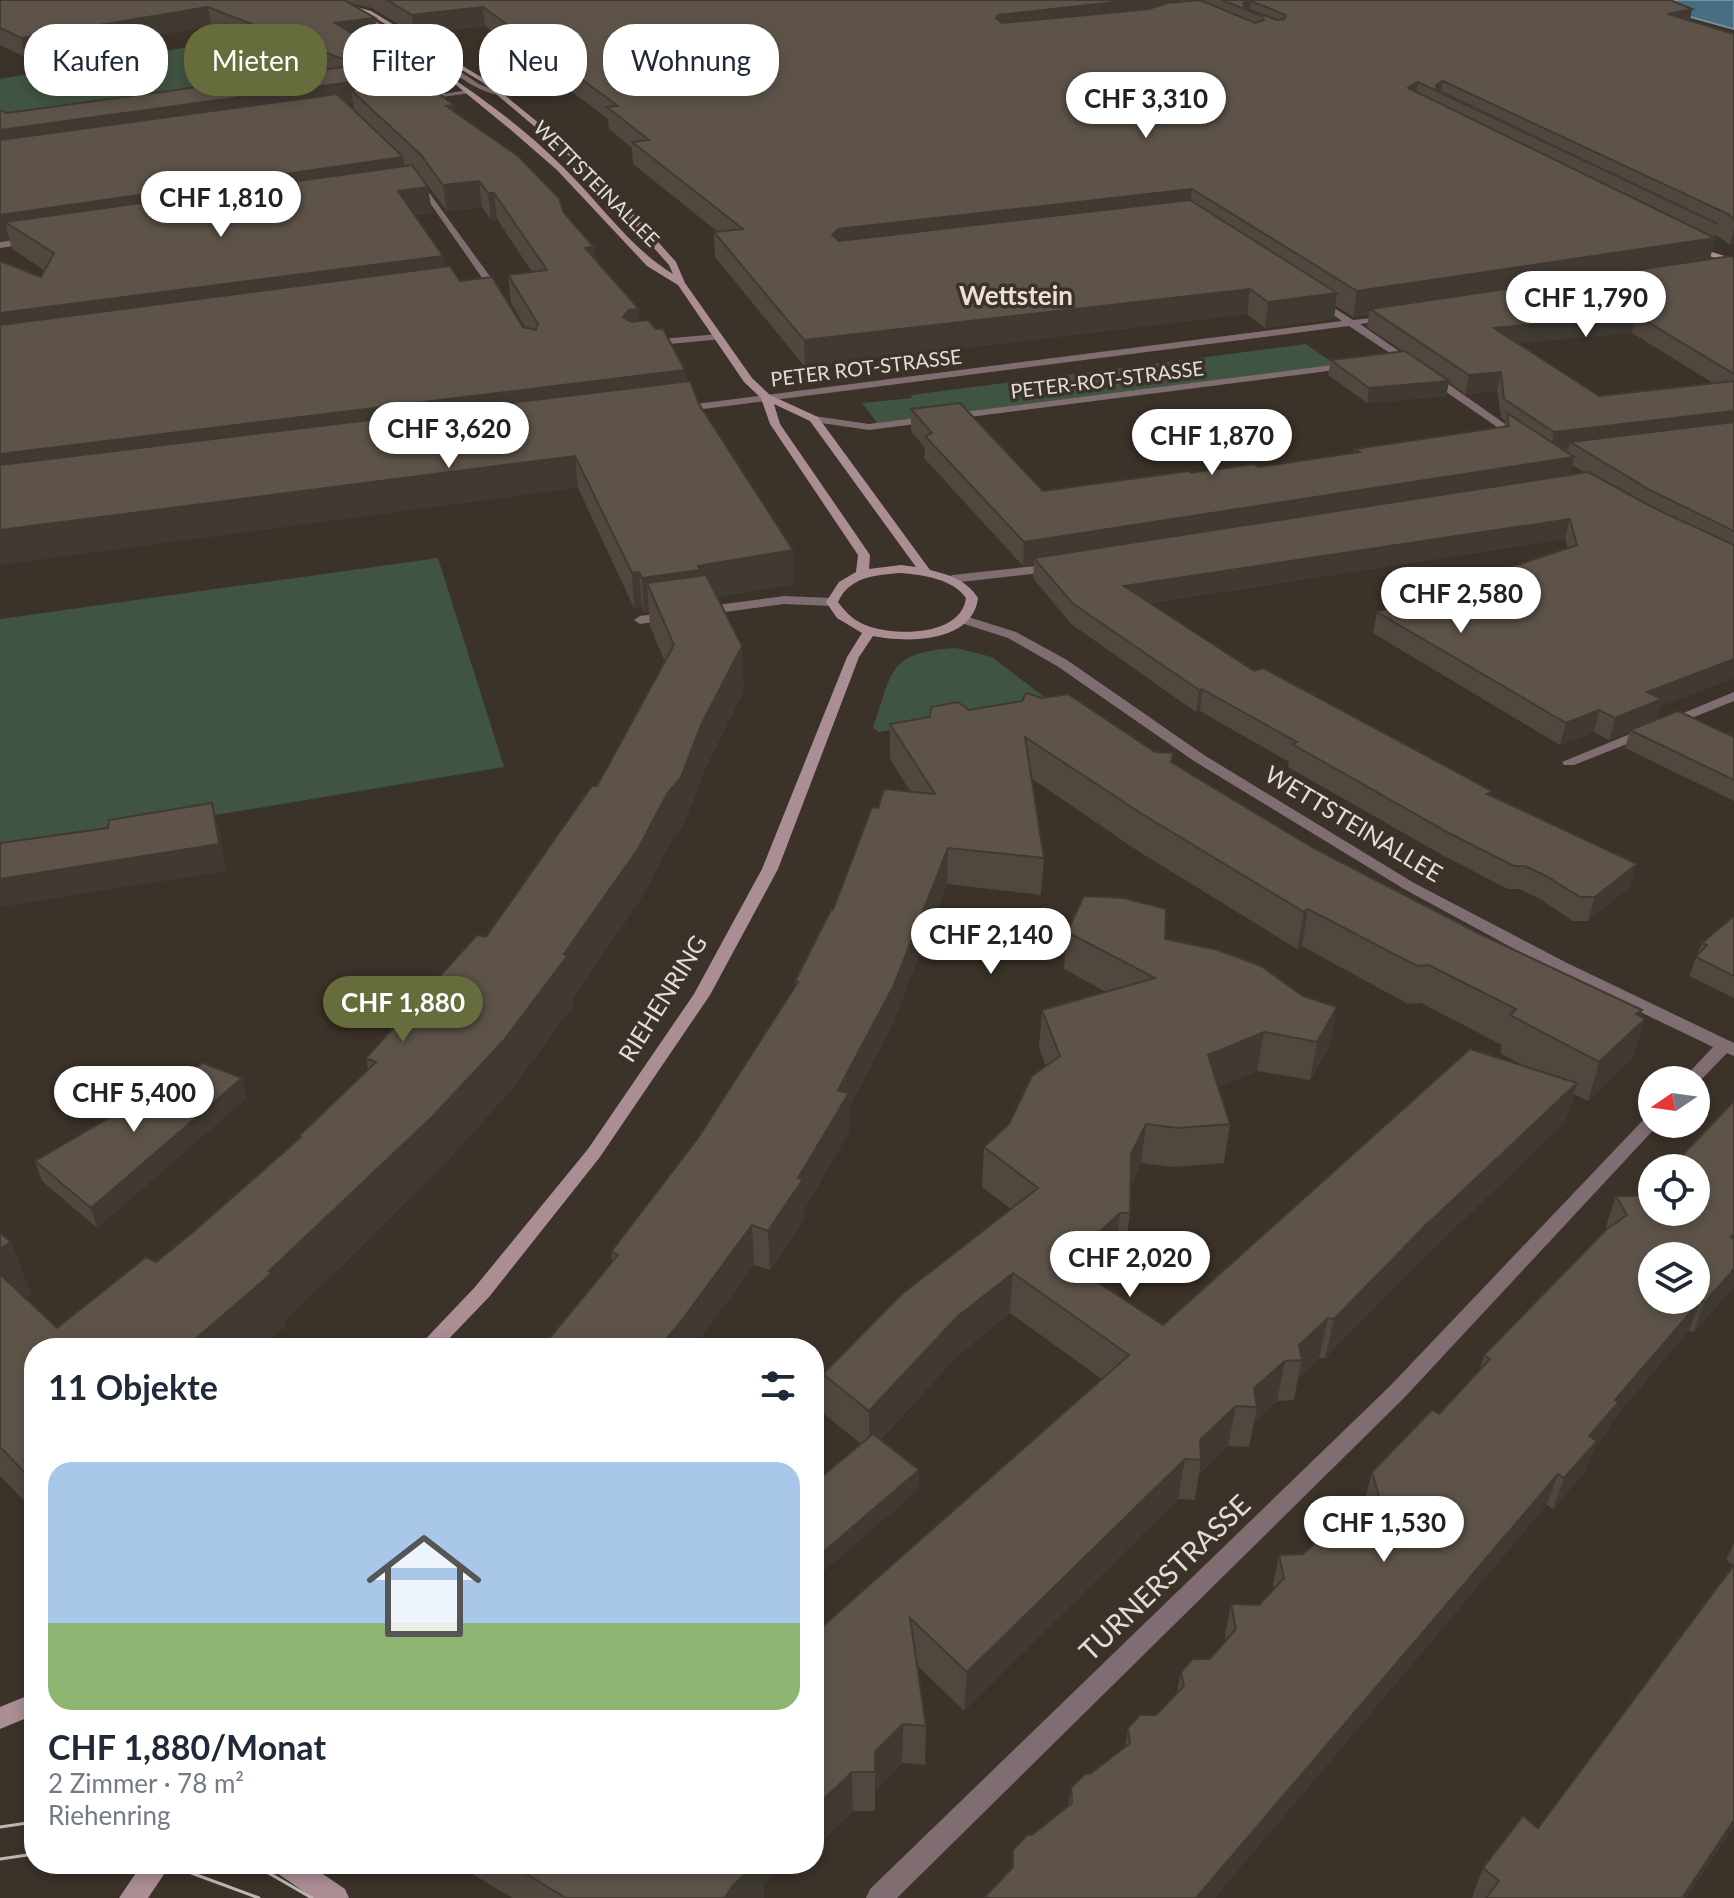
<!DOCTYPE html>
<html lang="de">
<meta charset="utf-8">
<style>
body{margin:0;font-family:Lato,sans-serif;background:#f6f6f7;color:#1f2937;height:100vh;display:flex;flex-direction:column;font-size:30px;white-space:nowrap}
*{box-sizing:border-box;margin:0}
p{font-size:26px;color:#747a83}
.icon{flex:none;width:44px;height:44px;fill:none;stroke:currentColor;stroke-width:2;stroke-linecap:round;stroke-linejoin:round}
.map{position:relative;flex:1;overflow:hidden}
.side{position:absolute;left:24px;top:1338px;width:800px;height:536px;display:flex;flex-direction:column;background:#fff;border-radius:32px;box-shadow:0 4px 12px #0003}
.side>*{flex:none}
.hud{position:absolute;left:24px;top:24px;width:800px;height:72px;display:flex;gap:16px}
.needle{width:52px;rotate:257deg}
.buttons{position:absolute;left:1638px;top:1066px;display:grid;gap:16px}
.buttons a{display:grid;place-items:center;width:72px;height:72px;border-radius:50%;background:#fff;box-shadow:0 4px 12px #0003;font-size:40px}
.price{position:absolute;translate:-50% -68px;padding:0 18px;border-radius:28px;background:#fff;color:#222;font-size:26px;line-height:52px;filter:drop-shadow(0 2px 4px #0008)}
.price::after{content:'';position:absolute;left:50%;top:48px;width:24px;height:18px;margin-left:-12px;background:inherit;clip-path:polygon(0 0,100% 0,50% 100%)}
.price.on{background:#676c3c;color:#fff}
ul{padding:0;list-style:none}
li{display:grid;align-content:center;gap:16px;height:424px;padding:0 24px}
li span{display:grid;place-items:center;height:248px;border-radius:24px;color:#555}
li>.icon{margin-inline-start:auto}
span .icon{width:144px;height:144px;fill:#fffc;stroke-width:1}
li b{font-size:34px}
h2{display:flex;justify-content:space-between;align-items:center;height:96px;padding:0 24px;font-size:34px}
.pill{padding:0 28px;border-radius:32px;background:#fff;box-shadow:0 4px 12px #0003;font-size:28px;line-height:72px}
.pill.on{background:#676c3c;color:#fff}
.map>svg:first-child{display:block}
</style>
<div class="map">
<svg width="1734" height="1898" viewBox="0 0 1734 1898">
<rect width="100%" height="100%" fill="#3b3229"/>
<g fill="#405443">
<path d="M206 44 227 52 266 85 0 122V79Z"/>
<path d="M1306 344 1336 365 877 423 862 403 912 398 911 395Z"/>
<path d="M438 558 504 767 0 851V619Z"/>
<path d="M956 648 992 657 1052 703 879 732 873 728C893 670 888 652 956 648Z"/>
</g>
<path fill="#476d83" stroke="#768f9c" stroke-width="2" d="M1629 0H1734V29Z"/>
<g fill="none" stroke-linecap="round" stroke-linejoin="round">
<g fill="#806d72" fill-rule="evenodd">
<path d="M354 12H358L401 35 396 36 354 14Z"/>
<path d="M438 57 479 84 504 94C486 99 451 71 436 60Z"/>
<path d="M719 334 722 335V339L649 346 644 343 649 340Z"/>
<path d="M784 596 832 598 838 602 832 606 784 604 702 615 696 611 702 607Z"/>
<path d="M671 612 675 613V619L640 624 634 620 640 616Z"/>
<path d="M1734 692V701L1674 725 1669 726 1662 722Z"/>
<path d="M1647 727 1652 728 1654 731 1652 734 1574 765H1564L1562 762Z"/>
</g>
<g fill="#806d72" fill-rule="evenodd">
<path d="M468 90 470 93 422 100 418 98Z"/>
<path d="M414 180H420L494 282V286L474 288V284L485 282Z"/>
<path d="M30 238 33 239V243L0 248V242Z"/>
<path d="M1317 297 1353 320 1390 316V320L1360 324 1416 363 1408 365 1349 326 680 412 675 409 680 406 1342 321 1314 302 1312 300Z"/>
<path d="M1348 363 1353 366 1351 368 869 430 814 422 809 419 814 416 869 424Z"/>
<path d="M1426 374H1434L1525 438 1516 440 1426 378Z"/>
<path d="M1054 564 1058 565V571L952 583 946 579 952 575Z"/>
<path d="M962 615 1016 632 1067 660 1204 755 1414 883 1565 962 1734 1043V1056L1727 1053 1697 1084 1696 1080H1682L1713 1047 1553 970 1404 889 1194 761 1057 666 1008 638 958 622V616Z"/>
<path d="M1652 1115V1124L1658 1125 1404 1398 897 1898H866L870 1889 1390 1386 1646 1117Z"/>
</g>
<g fill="#ab8d94" fill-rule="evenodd">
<path d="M322 0H332L371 11 486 80 588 163 676 262 685 283 752 378 770 395 818 417 930 570C950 575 966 580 978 598 973 643 906 643 873 636L859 657 778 869 710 995 600 1157 489 1297 440 1348H417L475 1287 588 1149 694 994 762 869 847 657 862 633 837 618 826 602 839 582 856 572 858 555 770 424 761 398 744 382 678 285 647 266 557 170 511 130 445 76 356 22 361 21C433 64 504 108 564 168 600 203 630 248 673 274L669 265 582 167 482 82 367 13ZM774 404 810 421 916 567 901 565 869 569 870 555 780 424ZM901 573C923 575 953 579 966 598 961 638 889 637 861 623 851 618 845 611 838 602 850 576 876 575 901 573Z"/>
<path d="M1690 245 1734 259V265L1690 249Z"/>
<path d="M34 1693V1715L0 1729V1707Z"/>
<path d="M142 1864H171L148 1898H119Z"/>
<path d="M273 1864H308L345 1889 349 1898H313L277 1873Z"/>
</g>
<g stroke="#bfb8b1" stroke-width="3">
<path d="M0 1827 34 1822"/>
<path d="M0 1859 34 1854"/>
<path d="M167 1864 259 1898"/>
<path d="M253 1864 312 1898"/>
</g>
</g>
<g fill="#50473f" fill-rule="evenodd">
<path d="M0 0H1670L1692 9 1690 21 1734 34V245H1730L1721 238 1715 235 1710 259 1734 257V678L1660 706 1656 720 1734 737V801L1625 748 1630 731 1609 740 1594 732 1560 745 1373 633 1377 612 1568 548 1565 539 1150 603 1254 671 1491 796 1630 887 1588 921H1573L1540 899 1519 889H1508L1444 856 1288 767 1289 762 1200 711 1196 712 1071 624 1033 578 1034 564 1023 566 924 458 925 448 911 431V409L1043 491 1191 473 1258 467 1354 453 1355 449 1504 427 1506 421 1501 417 1497 391 1465 394 1449 382 1446 396 1367 403 1328 375 1331 360 1403 351 1367 327 1369 314 1353 317 1336 306 1334 319 1265 328 1247 314 805 367 715 257 714 232H718L633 164 632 148 609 129 608 119 485 26 414 34 372 8 349 3 378 37 362 39 393 62 411 81 454 105 455 112 564 213 640 321 685 370 686 382 699 404 794 584 718 597 744 690 705 769 684 823 671 841 642 897 573 998 574 1004 511 1090 443 1166 285 1321 286 1325 34 1348V1511L0 1476V1233L11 1242 31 1294 25 1298 57 1328 156 1262 193 1232 300 1138 299 1136 368 1070 366 1058 486 937 597 786 665 662 650 626 649 612H644L642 606 634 608 578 488 41 277 44 270 12 249 9 238 0 240V110L7 113 323 70 212 26 25 57 0 45ZM353 103 354 111 347 104ZM421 177 447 211 482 207 491 220 497 219 532 272 508 275 511 303 526 328 523 327 460 281 445 267 443 256 415 215 432 213ZM1632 333 1713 383 1599 396 1517 343ZM1572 465 1584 472 1569 475Z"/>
<path d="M969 710 1171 763 1315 849 1480 934 1642 1010 1633 1057 1588 1101 1574 1094 1565 1122 1414 1267 1325 1358H1319L1298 1378 1294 1400 1277 1401 1254 1422 1249 1447 1228 1446 1199 1474 1195 1500 1178 1499 964 1711 917 1665 926 1726 925 1765 902 1763 875 1790V1811H853L824 1839 818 1832 814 1836V1634L1102 1379 1010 1313 956 1357 880 1440 919 1470 918 1490 824 1414 823 1374 1011 1209 982 1187 984 1147 1009 1124 1046 1067 1039 1048 1042 1010 1106 992 1064 969 1067 932 1165 939 1330 1045 1310 1080 1257 1071 1218 1087 1230 1124 1224 1163 1173 1167 1141 1163 1131 1185 1130 1213 1125 1252H1115L1090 1277 1163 1325 1524 1066 1500 1053 1502 1045 1421 1003 1408 1004 1302 946 1297 949 1138 851 1031 778 1044 858 1041 895 947 884 892 1025 849 1108V1132L804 1210V1219L770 1270 754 1265 553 1334 612 1262 611 1252 698 1138 795 987V981L833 910 878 808 910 791 890 759V724Z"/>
<path d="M1734 916V998L1689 976 1702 943Z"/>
<path d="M247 1097 97 1228 42 1181 35 1161Z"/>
<path d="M1616 1196 1734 1286 1693 1333 1689 1330 1611 1422 1607 1433 1594 1449 1585 1472 1553 1509 1547 1505 1011 1869 1013 1850 1068 1807 1071 1788 1125 1747 1128 1728 1156 1715 1177 1692 1181 1672 1210 1659 1226 1640 1225 1635 1231 1604 1259 1605 1274 1590 1273 1585 1279 1555 1303 1554 1318 1540 1317 1536 1325 1505 1365 1507 1364 1503 1372 1472 1439 1414 1479 1371 1484 1355 1608 1229 1606 1226Z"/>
<path d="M1734 1543V1826L1686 1898H1473L1472 1897 1483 1868 1538 1828 1734 1566 1726 1560Z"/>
<path d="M456 1864H785L763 1885 764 1898H512Z"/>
</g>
<g fill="#413a33">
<path d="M1134 0H1180L1179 11 998 34 996 18 998 15Z"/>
<path d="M1251 1 1250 11 1242 8 1243 3Z"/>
<path d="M208 7 212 26 25 57 21 38Z"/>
<path d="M483 7 485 26 414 34 412 15Z"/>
<path d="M1692 9 1688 28 1668 14Z"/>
<path d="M375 18 378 37 338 42 335 23Z"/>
<path d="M392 58 395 76 410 74 413 95 351 90 353 103 0 153V130L391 61Z"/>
<path d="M1443 81 1441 93 1435 91 1436 85Z"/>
<path d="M1418 82 1414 103 1408 88Z"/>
<path d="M454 105 457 129 446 106Z"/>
<path d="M403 157 407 180 5 222 9 238 0 240V215Z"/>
<path d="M479 181 482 207 447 211 443 185Z"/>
<path d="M428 187 432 213 402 217 398 191Z"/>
<path d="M1192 189 1190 212 832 259V235L838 229Z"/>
<path d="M488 193H494L497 219 491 220Z"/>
<path d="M1734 229V245H1730Z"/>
<path d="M1715 238 1709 263 1370 309 1369 314 1353 317 1357 291Z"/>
<path d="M594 247 597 275 585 248Z"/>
<path d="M443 256 447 284 0 343V313Z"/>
<path d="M1250 289 1247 314 805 367 804 340Z"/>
<path d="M1337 293 1334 319 1265 328 1268 302Z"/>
<path d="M639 309 641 338 623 317 629 310Z"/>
<path d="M1636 315 1632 333 1490 346 1494 328Z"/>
<path d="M685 370 687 400 0 487V454Z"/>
<path d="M1501 372 1497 391 1465 394 1469 375Z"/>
<path d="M1449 381 1446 396 1367 403 1369 388Z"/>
<path d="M1734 411V429L1570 442 1568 449 1550 451 1554 432Z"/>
<path d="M575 456 578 488 0 565V530Z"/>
<path d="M1574 457 1568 480 1034 558V564L1023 566 1024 542Z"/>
<path d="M1570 519 1565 539 1123 607 1124 586Z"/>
<path d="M793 550 794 584 702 600 647 583 649 612H644L642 578 698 566Z"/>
<path d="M639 572 642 606 634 608 632 573Z"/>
<path d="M742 646 744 690 705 769 684 823 671 841 642 897 573 998 574 1004 511 1090 443 1166 285 1321 286 1325 260 1348H197L194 1340 269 1271 564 954 702 723Z"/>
<path d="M1734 659V678L1660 706 1656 720 1609 740 1615 718 1647 692Z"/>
<path d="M1202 689 1200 711 1196 712 1199 690Z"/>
<path d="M1599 710 1594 732 1560 745 1566 723Z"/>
<path d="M212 803 219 829 226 871 0 907V879Z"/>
<path d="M948 848 947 884 892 1025 849 1108V1132L804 1210V1219L770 1270 768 1231 838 1090Z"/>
<path d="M1637 864 1630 887 1588 921 1595 897Z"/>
<path d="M1308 909 1302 946 1297 949 1304 912Z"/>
<path d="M1337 1007 1330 1045 1310 1080 1317 1042Z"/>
<path d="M1642 1010 1636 1027 1645 1019 1633 1057 1588 1101 1599 1062 1636 1014Z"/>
<path d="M1264 1032 1257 1071 1202 1094 1208 1055Z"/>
<path d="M242 1078 247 1097 97 1228 91 1208Z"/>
<path d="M1577 1083 1565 1122 1414 1267 1325 1358 1334 1319 1424 1227Z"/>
<path d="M1146 1124 1141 1163 1127 1194 1131 1154Z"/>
<path d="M1120 1213 1115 1252 1063 1302 1067 1262Z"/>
<path d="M752 1225 754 1265 694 1348H659Z"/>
<path d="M11 1242 31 1294 4 1310 0 1300V1249Z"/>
<path d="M1734 1269V1286L1693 1333 1705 1302Z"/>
<path d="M1013 1273 1010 1313 956 1357 869 1451V1411L957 1317Z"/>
<path d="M1701 1300 1689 1330 1611 1422 1607 1433 1594 1449 1585 1472 1553 1509 1564 1478 1589 1436 1615 1400Z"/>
<path d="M1328 1318 1319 1358 1298 1378 1302 1360 1299 1345Z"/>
<path d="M1285 1361 1277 1401 1254 1422 1257 1407 1254 1388Z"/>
<path d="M1236 1406 1228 1446 1199 1474 1201 1460 1200 1440Z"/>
<path d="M1185 1459 1178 1499 964 1711 967 1672Z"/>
<path d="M919 1470 918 1490 814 1580V1560Z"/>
<path d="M1558 1474 1547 1505 1215 1898H1196Z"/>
<path d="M903 1724 902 1763 875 1790V1752Z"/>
<path d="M852 1772 853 1811 824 1839 823 1800Z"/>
<path d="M816 1794 818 1832 814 1836V1796Z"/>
<path d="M1734 1820V1826L1686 1898H1682Z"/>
<path d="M755 1864H785L763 1885 764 1898H725L733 1885Z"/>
</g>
<g fill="#5d5349" stroke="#413a33" stroke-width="2" fill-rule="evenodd">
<path d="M0 0H344L375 18 335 23 392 58 391 61 410 74 0 130V110L7 113 358 65 208 7 21 38 0 28Z"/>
<path d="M387 0H1134L998 15 996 18 1002 23 1149 9 1167 3 1200 0 1255 23 1264 20 1262 16 1222 0H1670L1692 9 1668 14 1734 34V220L1728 214 1443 81 1436 85 1437 90 1718 224 1418 82 1408 88 1715 238 1357 291 1192 189 838 229 832 235 839 241 1190 200 1337 293 1268 302 1250 289 804 340 714 232 743 229 632 142 649 140 607 107 618 106 483 7 412 15ZM1251 1 1286 15 1284 19 1277 20 1245 8 1243 3Z"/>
<path d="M421 80 454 105 446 106 518 156 559 198 564 213 594 247 585 248 639 309 629 310 623 317 631 322 648 320 656 329H663L685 370 0 454V325L450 266 460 281 492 277 523 327 536 330 538 324 508 275 547 270 494 193H488L479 181 443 185 421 155 351 90Z"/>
<path d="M337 94 403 157 0 215V140Z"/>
<path d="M412 165 428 187 398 191 443 256 0 313V261L41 277 54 253 5 222Z"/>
<path d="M1731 256 1734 257V374L1636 315 1494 328 1599 396 1734 381V411L1554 432 1504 399 1501 372 1469 375 1370 309Z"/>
<path d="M1405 351 1449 381 1369 388 1331 360Z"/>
<path d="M690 381 699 404 793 550 698 566 700 570 642 578 639 572 632 573 575 456 0 530V465Z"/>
<path d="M960 403 1043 491 1189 471 1191 473 1254 464 1258 467 1360 452 1355 449 1509 426 1507 413 1574 457 1024 542 925 436 932 433 911 409Z"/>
<path d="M1734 422V531L1650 490 1570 442Z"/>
<path d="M1588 472 1654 508 1734 545V659L1647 692 1662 699 1615 718 1599 710 1566 723 1377 612 1577 545 1570 519 1124 586 1254 671 1263 668 1492 791 1487 794 1637 864 1595 897H1580L1546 876 1525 866H1514L1449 833 1292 744 1297 742 1202 689 1199 690 1072 603 1034 558Z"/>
<path d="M706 575 742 646 702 723 681 777 667 794 638 849 564 954 568 955 504 1040 433 1116 269 1271 272 1273 194 1340 208 1348H34V1482L0 1447V1274L57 1328 146 1257 156 1262 193 1232 301 1137 299 1136 376 1062 366 1058 477 935 486 937 592 786H597L674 645 647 583Z"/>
<path d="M1026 693 1042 698 1068 694 1155 752 1173 753 1171 762 1315 849 1480 934 1642 1010 1636 1014 1645 1019 1599 1062 1510 1015 1516 1009 1429 965 1417 966 1308 909 1304 912 1142 814 1025 737 1044 858 948 848 893 987 838 1090 849 1093 798 1178 803 1179 768 1231 752 1225 682 1320 659 1348H540L553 1334 618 1255 611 1252 698 1138 798 982 795 981 831 910H833L872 807 878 808 884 789 935 794 890 724 930 717 931 707 958 702 969 710 1022 701Z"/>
<path d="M1678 711 1734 737V780L1630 730Z"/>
<path d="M212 803 219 844 0 879V843L108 828 109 820Z"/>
<path d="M1084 896 1124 898 1166 909 1165 939 1218 950 1261 966 1303 996 1337 1007 1317 1042 1264 1032 1208 1055 1230 1124 1178 1128 1146 1124 1131 1154 1130 1213H1120L1067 1262 1163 1325 1470 1049 1577 1083 1424 1227 1334 1319 1328 1318 1299 1345 1302 1360 1285 1361 1254 1388 1257 1407 1236 1406 1200 1440 1201 1460 1185 1459 967 1672 910 1618 926 1726 903 1724 875 1752V1772H852L823 1800 816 1794 814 1796V1634L1129 1355 1013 1273 957 1317 869 1411 823 1374 902 1294 1038 1188 984 1147 1009 1124 1032 1076 1060 1056 1042 1010 1155 978 1067 932Z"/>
<path d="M1734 916V976L1696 957 1707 945 1702 943Z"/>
<path d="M203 1063 242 1078 91 1208 35 1161Z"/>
<path d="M1734 1101V1234L1731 1237 1734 1239V1269L1705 1302 1701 1300 1615 1400 1619 1402 1589 1436 1597 1441 1564 1478 1558 1474 1196 1898H984L1013 1867V1850L1027 1835H1032L1072 1803 1071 1788 1085 1774H1090L1130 1743 1128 1728 1140 1715H1156L1184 1686 1181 1672 1193 1659H1210L1236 1629 1231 1604 1259 1605 1284 1578 1279 1555 1303 1554 1331 1529 1325 1505 1382 1507 1372 1472 1432 1410 1439 1414 1490 1359 1484 1355 1607 1229 1627 1215 1616 1196H1644L1652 1187V1212H1696V1168H1670ZM1652 1256H1696V1300H1652Z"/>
<path d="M0 1233 11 1242 0 1249Z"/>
<path d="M873 1434 919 1470 814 1560V1483Z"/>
<path d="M1734 1565V1820L1682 1898H1486L1499 1881 1483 1868 1523 1816 1538 1828Z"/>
<path d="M510 1864H757L733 1885 725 1898H566Z"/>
</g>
<g text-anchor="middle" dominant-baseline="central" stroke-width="7" stroke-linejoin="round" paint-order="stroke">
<g font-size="20" fill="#e3ddd7" stroke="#3b3229">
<text transform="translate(597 183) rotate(45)">WETTSTEINALLEE</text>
<text transform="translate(866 367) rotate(-7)">PETER ROT-STRASSE</text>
<text transform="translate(1107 379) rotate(-7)">PETER-ROT-STRASSE</text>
</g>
<g font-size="24" fill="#e3ddd7" stroke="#3b3229">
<text transform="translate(1354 823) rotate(31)">WETTSTEINALLEE</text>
<text transform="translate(662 998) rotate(-58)">RIEHENRING</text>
</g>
<g font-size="26" font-weight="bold" fill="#ece0d4" stroke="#3b3229">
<text x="1016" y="295">Wettstein</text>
</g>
<g font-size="28" fill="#e3ddd7" stroke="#3b3229">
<text transform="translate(1164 1577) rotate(-44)">TURNERSTRASSE</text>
</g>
</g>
</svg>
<div class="buttons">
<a><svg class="needle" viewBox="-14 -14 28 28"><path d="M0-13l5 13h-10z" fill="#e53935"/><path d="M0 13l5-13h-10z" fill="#747a83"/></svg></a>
<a><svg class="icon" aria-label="locate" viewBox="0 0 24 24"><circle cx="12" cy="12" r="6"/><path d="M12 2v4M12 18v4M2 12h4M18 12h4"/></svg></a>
<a><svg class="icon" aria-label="layers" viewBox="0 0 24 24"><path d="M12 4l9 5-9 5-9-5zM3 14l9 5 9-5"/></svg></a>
</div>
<b class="price" style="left:1146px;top:140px">CHF 3,310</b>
<b class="price" style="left:221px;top:239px">CHF 1,810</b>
<b class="price" style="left:1586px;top:339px">CHF 1,790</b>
<b class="price" style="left:449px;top:470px">CHF 3,620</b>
<b class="price" style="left:1212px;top:477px">CHF 1,870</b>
<b class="price" style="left:1461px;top:635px">CHF 2,580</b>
<b class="price" style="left:991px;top:976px">CHF 2,140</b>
<b class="price on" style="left:403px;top:1044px">CHF 1,880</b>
<b class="price" style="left:134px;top:1134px">CHF 5,400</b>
<b class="price" style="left:1130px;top:1299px">CHF 2,020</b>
<b class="price" style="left:1384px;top:1564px">CHF 1,530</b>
<div class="hud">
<a class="pill">Kaufen</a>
<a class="pill on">Mieten</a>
<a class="pill">Filter</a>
<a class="pill">Neu</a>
<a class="pill">Wohnung</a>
</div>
<section class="side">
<h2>11 Objekte<svg class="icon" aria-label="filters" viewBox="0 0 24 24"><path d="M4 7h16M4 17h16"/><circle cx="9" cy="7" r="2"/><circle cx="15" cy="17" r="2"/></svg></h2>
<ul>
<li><span style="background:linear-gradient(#a9c7e8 65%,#8fb573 0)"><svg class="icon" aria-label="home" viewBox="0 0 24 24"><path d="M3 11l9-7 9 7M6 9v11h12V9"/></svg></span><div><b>CHF 1,880/Monat</b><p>2 Zimmer · 78 m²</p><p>Riehenring</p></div></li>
</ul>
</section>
</div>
